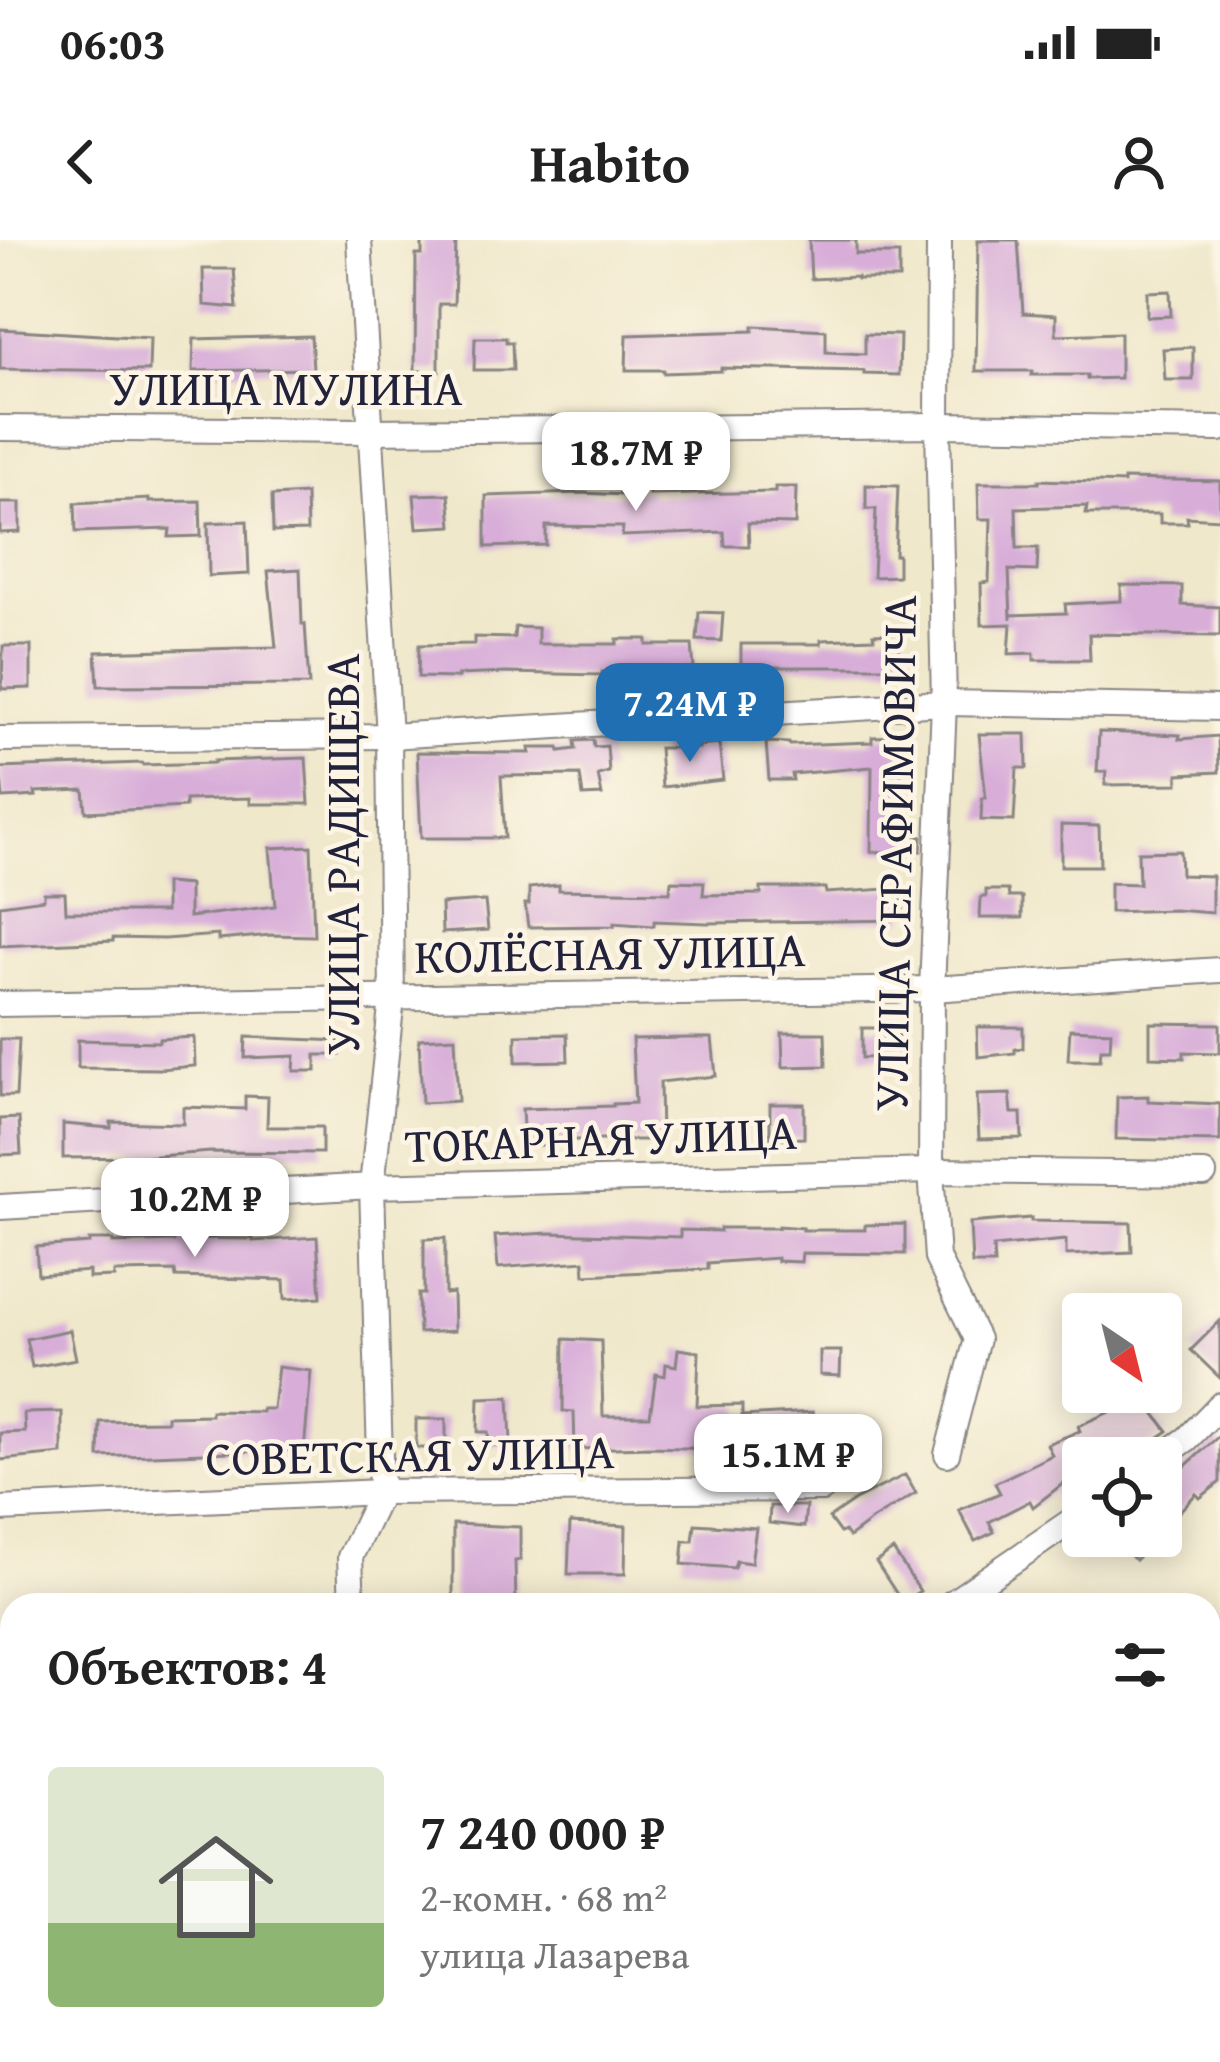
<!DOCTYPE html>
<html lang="ru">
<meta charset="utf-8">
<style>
body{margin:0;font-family:"Gentium Book Plus",serif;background:#f2f2f2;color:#222;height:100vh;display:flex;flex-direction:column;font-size:45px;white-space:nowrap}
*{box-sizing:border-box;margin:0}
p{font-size:39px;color:#767676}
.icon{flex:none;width:66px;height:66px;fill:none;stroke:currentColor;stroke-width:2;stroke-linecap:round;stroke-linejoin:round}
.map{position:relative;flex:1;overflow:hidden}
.drawer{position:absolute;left:0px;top:1353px;width:1221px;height:471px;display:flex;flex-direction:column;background:#fff;border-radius:36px 36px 0 0;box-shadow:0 6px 30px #0003}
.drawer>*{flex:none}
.needle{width:78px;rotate:145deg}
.buttons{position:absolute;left:1062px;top:1053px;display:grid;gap:24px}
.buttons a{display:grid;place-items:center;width:120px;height:120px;border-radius:12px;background:#fff;box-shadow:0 6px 30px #0003;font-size:60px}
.price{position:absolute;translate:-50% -102px;padding:0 27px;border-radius:24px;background:#fff;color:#222;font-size:39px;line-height:78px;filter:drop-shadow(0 3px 6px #0008)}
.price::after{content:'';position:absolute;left:50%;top:72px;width:36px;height:27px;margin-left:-18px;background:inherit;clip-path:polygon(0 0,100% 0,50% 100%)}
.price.on{background:#1f6fb2;color:#fff}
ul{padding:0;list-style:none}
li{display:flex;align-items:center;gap:36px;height:300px;padding:0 48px}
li+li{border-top:3px solid #e0e0e0}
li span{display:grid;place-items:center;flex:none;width:336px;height:240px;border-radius:12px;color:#555}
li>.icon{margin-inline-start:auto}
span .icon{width:144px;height:144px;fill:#fffc;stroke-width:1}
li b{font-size:51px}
h2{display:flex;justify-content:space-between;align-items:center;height:144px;padding:0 48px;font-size:51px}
.status{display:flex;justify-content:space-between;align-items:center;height:84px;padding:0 60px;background:#fff;direction:ltr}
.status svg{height:33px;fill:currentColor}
header{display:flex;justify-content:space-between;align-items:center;height:156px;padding:0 48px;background:#fff;font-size:54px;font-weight:700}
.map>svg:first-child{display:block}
</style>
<div class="status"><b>06:03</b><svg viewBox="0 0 49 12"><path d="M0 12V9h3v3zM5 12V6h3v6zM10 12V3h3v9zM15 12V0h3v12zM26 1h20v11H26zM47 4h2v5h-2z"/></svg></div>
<header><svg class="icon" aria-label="back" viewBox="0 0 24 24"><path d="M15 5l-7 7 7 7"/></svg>Habito<svg class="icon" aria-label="person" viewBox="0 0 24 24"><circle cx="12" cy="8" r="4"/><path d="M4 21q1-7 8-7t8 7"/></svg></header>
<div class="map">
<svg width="1220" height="1822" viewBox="0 0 1220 1822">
<rect width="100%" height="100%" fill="#fcf5e5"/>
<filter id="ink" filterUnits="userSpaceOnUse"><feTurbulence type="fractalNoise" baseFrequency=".00833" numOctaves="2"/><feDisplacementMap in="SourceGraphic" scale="24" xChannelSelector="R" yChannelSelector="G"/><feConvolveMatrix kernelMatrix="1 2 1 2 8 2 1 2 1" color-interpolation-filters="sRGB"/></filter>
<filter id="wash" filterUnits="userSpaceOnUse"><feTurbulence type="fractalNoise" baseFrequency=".004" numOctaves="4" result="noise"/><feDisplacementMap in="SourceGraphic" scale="48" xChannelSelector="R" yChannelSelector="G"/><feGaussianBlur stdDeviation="2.7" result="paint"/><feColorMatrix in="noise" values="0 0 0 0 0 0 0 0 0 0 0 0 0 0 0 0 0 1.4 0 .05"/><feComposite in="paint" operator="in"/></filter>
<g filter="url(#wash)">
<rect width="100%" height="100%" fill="#f0e8cb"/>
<path fill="#86dc9f" stroke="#547f6d" stroke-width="3" d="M1220 1370V1822H803L811 1812H1209V1380Z"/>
<path fill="#6cbc86" stroke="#476f60" stroke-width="3" d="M531 1812H629L627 1822H527Z"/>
<g id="blocks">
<g fill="#d8aed9">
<path d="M422 0H456L454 64H439V131H415L416 15H422Z"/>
<path d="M809 0H856V14H899V39H857V37L811 39Z"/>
<path d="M978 0H1018L1023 73 1056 75V95L1120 93V138L1087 139V135H1031L1032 131H976Z"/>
<path d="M203 29H234L237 68 204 65Z"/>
<path d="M1170 51 1171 76 1147 77V52Z"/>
<path d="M753 86 826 90V112L865 114V94L900 95 899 135 864 134V131L721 128V131L663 133V130H626L627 95 753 91Z"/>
<path d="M0 89 150 98 149 131 0 129Z"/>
<path d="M311 96 313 129 193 131 194 99Z"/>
<path d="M475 98H506V102H512L513 130H474Z"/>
<path d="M1193 107V140H1165L1163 109Z"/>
<path d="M1124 239 1220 241V279L1187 277 1188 283H1160V274H1086L1087 266 1016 268 1017 308H1038L1037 331 1009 330 1011 379V375L1066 373 1065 364 1121 361V345L1182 346V365L1220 367V396L1089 394 1090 420H1034V413L1009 414 1011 384 982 385 981 343 989 342 991 279H979L978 243H1039V240L1124 243Z"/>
<path d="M866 245 898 246 895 315H898V336L873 337 876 269H866Z"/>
<path d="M775 247H796L795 284 748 283 749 306H725L724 292 622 296 623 287 546 286V305L486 307V256L581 253 624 255V251L650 250 649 255 775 252Z"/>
<path d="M306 254 307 291 273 292 272 256Z"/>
<path d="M449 254 452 286 417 288 414 255Z"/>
<path d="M149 259V262L200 261 201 296 169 297 170 289 76 292 75 263Z"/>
<path d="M0 263H20V292L0 293Z"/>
<path d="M247 281 249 334 209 336 208 283Z"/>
<path d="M300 329 302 384H305L309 445 98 446 96 412 276 407 268 331Z"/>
<path d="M699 372 723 373 721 401 697 400Z"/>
<path d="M515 387 538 388V404H617V399H647V405H692L694 429 602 432V435L506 433 458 435V438L418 437 419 405 474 404V397L514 398Z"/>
<path d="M899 393 900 427H741V404H821V400L874 398 873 394Z"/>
<path d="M3 406H31V448L2 449Z"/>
<path d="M1099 492 1180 495 1179 499 1218 496 1219 532 1178 534V544L1105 545 1106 532H1097Z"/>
<path d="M979 494H1026L1027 528H1017L1014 581 981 580 982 558H986Z"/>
<path d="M901 496V594L922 597 921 611 871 612 872 527 792 534 793 540H769L766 502 789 503 790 505 872 502V497Z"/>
<path d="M593 500 594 507 607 506 609 532 598 535 602 555 583 556 580 535 501 536 505 598H421L417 512 530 513 529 508H559L560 511 576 509 575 501Z"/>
<path d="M719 504 723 540 662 547 659 508H699V506Z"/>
<path d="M306 518 309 564H250V558L185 560V567L86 572 84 550 35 552 36 556 3 558 0 528 142 523 143 525 214 523V521Z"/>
<path d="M1061 585 1099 586 1100 626H1061Z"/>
<path d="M311 606 314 696 271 695 218 700V695L164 699 113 698V701L0 706V665L44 659V653H65L66 672H165V643L189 645V677L275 666 270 608Z"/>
<path d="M1180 611 1181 635 1212 636V673L1174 670 1110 672V643L1139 644 1138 612Z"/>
<path d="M671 641 704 642 703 655 761 654V648H825L826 653 901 648 904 680 707 683 654 681V686L614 683V686L528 687 525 664H529V648L559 645V650L670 652Z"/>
<path d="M986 650H1008L1009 657H1022V678H980L981 657H986Z"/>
<path d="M485 661 488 690 442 693 441 664Z"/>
<path d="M1150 783 1220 784V813L1184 812V818L1150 817Z"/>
<path d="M977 787H1023V808L1015 809V813L978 817Z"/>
<path d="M862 788H898V817L862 818Z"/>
<path d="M1070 789 1111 791 1110 809H1101L1100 820H1068Z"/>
<path d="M782 793H825L826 826 783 827Z"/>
<path d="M567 794 568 821 516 822V795Z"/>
<path d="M194 797 195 826 160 829 78 828V800L159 802V799Z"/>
<path d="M246 797 340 801V815H316V831H294L295 816 245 818Z"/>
<path d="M455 797 458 861 422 863 419 799Z"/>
<path d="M691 798H712L716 836 660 842 661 900H561V904L524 906 522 869 613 866V864L635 863 632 799Z"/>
<path d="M0 799H19L16 856H0Z"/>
<path d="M1010 854 1012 873H1021L1022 898 979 899 977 855Z"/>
<path d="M245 856 268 857 267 887H322V913L211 912 143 917 63 918V884L111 888V882L183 884V867L245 869Z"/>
<path d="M1148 856V861L1220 864V901L1116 899 1117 857Z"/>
<path d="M770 864H804V898L770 899Z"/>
<path d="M19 878 21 914 0 915V879Z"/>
<path d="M1031 978V981L1131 983 1132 1012 1066 1015V1000L993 1007 994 1024H972L970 983Z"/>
<path d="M905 984V1014L802 1013 801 1022 777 1021V1018L708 1023V1029L585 1035 584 1021 498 1028 495 996 550 993 680 997V990L720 991V988H778V986L803 988V990H865V985Z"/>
<path d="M317 997 321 1057 285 1059 284 1040 176 1037 175 1031 114 1032V1037L89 1038V1031L38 1035 36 1007 89 1003V1000H113V1003L174 1001V998L253 999V1001Z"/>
<path d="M445 998V1054L453 1053 454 1091 419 1093 418 1054H424V999Z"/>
<path d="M1220 1081V1138L1191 1110Z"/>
<path d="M70 1090 76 1119 32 1127 26 1099Z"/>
<path d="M564 1099 601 1101 603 1176H650L656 1134 665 1136 666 1124 676 1126 678 1109 699 1112 697 1166 742 1165V1176L813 1172V1208L749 1210 651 1207 575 1209 574 1172 563 1171Z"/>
<path d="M820 1111H841L840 1136 820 1135Z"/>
<path d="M278 1127 311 1131 304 1211 256 1209V1211L99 1217 100 1182 167 1181V1176L211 1175V1171L262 1172V1169H273Z"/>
<path d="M1139 1153 1168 1191 1128 1218H1083V1244L1069 1251 1065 1242 1033 1267 1030 1261 989 1282 994 1292 975 1301 959 1270 1000 1253 995 1243 1052 1215 1047 1204 1080 1191 1078 1186 1121 1167Z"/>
<path d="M509 1157 511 1203 489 1206 488 1192H478L479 1158Z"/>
<path d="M62 1172V1214L0 1220V1193L25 1192 24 1173Z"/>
<rect x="416" y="1179" width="30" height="29"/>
<path d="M1220 1195V1242L1200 1258 1196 1254 1161 1291V1248Z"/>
<path d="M905 1235 916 1253 873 1279 849 1297 844 1291 840 1293 829 1278 855 1260Z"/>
<path d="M770 1266H806L804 1287 769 1283Z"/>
<path d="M570 1283 626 1286 625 1334H568Z"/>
<path d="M453 1284 520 1287V1320L515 1321 516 1365H453Z"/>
<path d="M695 1284 756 1288 751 1323 736 1321 734 1328 682 1324 684 1301H693Z"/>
<path d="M1112 1296H1141L1150 1305 1135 1320Z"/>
<path d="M893 1310 920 1351 902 1362 876 1322Z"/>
</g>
</g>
</g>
<g filter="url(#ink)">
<use href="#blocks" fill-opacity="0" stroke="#898583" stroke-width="3"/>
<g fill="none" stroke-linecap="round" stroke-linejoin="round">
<g stroke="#898583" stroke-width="28">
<g id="minor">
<path d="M939 0 938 185 944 463 932 749 931 931 937 1018 977 1099 947 1214"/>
<path d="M0 188 369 191 938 185 1220 189"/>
<path d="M0 499 389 496 944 463 1220 468"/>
<path d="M0 764 932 749 1220 730"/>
<path d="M0 967 372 946 931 931 1204 934"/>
<path d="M1160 1218 1187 1199 1220 1165"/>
<path d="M0 1269 381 1252 822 1249"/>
<path d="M352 1365 350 1317 381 1252 372 946 392 758 389 496 359 0"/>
<path d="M949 1365 1083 1273"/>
<path d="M0 1548 12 1547"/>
<path d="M699 1822 703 1812"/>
</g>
</g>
<use href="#minor" stroke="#fff" stroke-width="24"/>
</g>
</g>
<g text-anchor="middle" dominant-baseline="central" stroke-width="9" stroke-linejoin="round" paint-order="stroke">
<g font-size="48" fill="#22223b" stroke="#fcf5e5">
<text x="286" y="147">УЛИЦА МУЛИНА</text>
<text transform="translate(894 613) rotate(-89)">УЛИЦА СЕРАФИМОВИЧА</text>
<text transform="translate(341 614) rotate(-90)">УЛИЦА РАДИЩЕВА</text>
<text transform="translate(610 712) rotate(-1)">КОЛЁСНАЯ УЛИЦА</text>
<text transform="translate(601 898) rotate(-2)">ТОКАРНАЯ УЛИЦА</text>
<text transform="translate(410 1214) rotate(-1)">СОВЕТСКАЯ УЛИЦА</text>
</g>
</g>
</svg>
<div class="buttons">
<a><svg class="needle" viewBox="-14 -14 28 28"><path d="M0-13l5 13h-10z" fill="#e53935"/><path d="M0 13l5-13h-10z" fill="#767676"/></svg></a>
<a><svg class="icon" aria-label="locate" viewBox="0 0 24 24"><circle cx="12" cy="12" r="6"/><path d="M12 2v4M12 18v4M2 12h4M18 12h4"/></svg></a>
</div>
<b class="price" style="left:636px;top:274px">18.7M ₽</b>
<b class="price on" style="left:690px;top:525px">7.24M ₽</b>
<b class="price" style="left:195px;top:1020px">10.2M ₽</b>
<b class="price" style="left:788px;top:1276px">15.1M ₽</b>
<section class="drawer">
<h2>Объектов: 4<svg class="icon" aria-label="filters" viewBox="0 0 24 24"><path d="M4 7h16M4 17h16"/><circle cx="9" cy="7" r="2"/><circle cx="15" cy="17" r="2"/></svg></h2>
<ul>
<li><span style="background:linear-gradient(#dfe7d0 65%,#8fb573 0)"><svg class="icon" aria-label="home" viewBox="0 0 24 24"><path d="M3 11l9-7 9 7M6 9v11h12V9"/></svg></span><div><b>7 240 000 ₽</b><p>2-комн. · 68 m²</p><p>улица Лазарева</p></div></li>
</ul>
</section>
</div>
